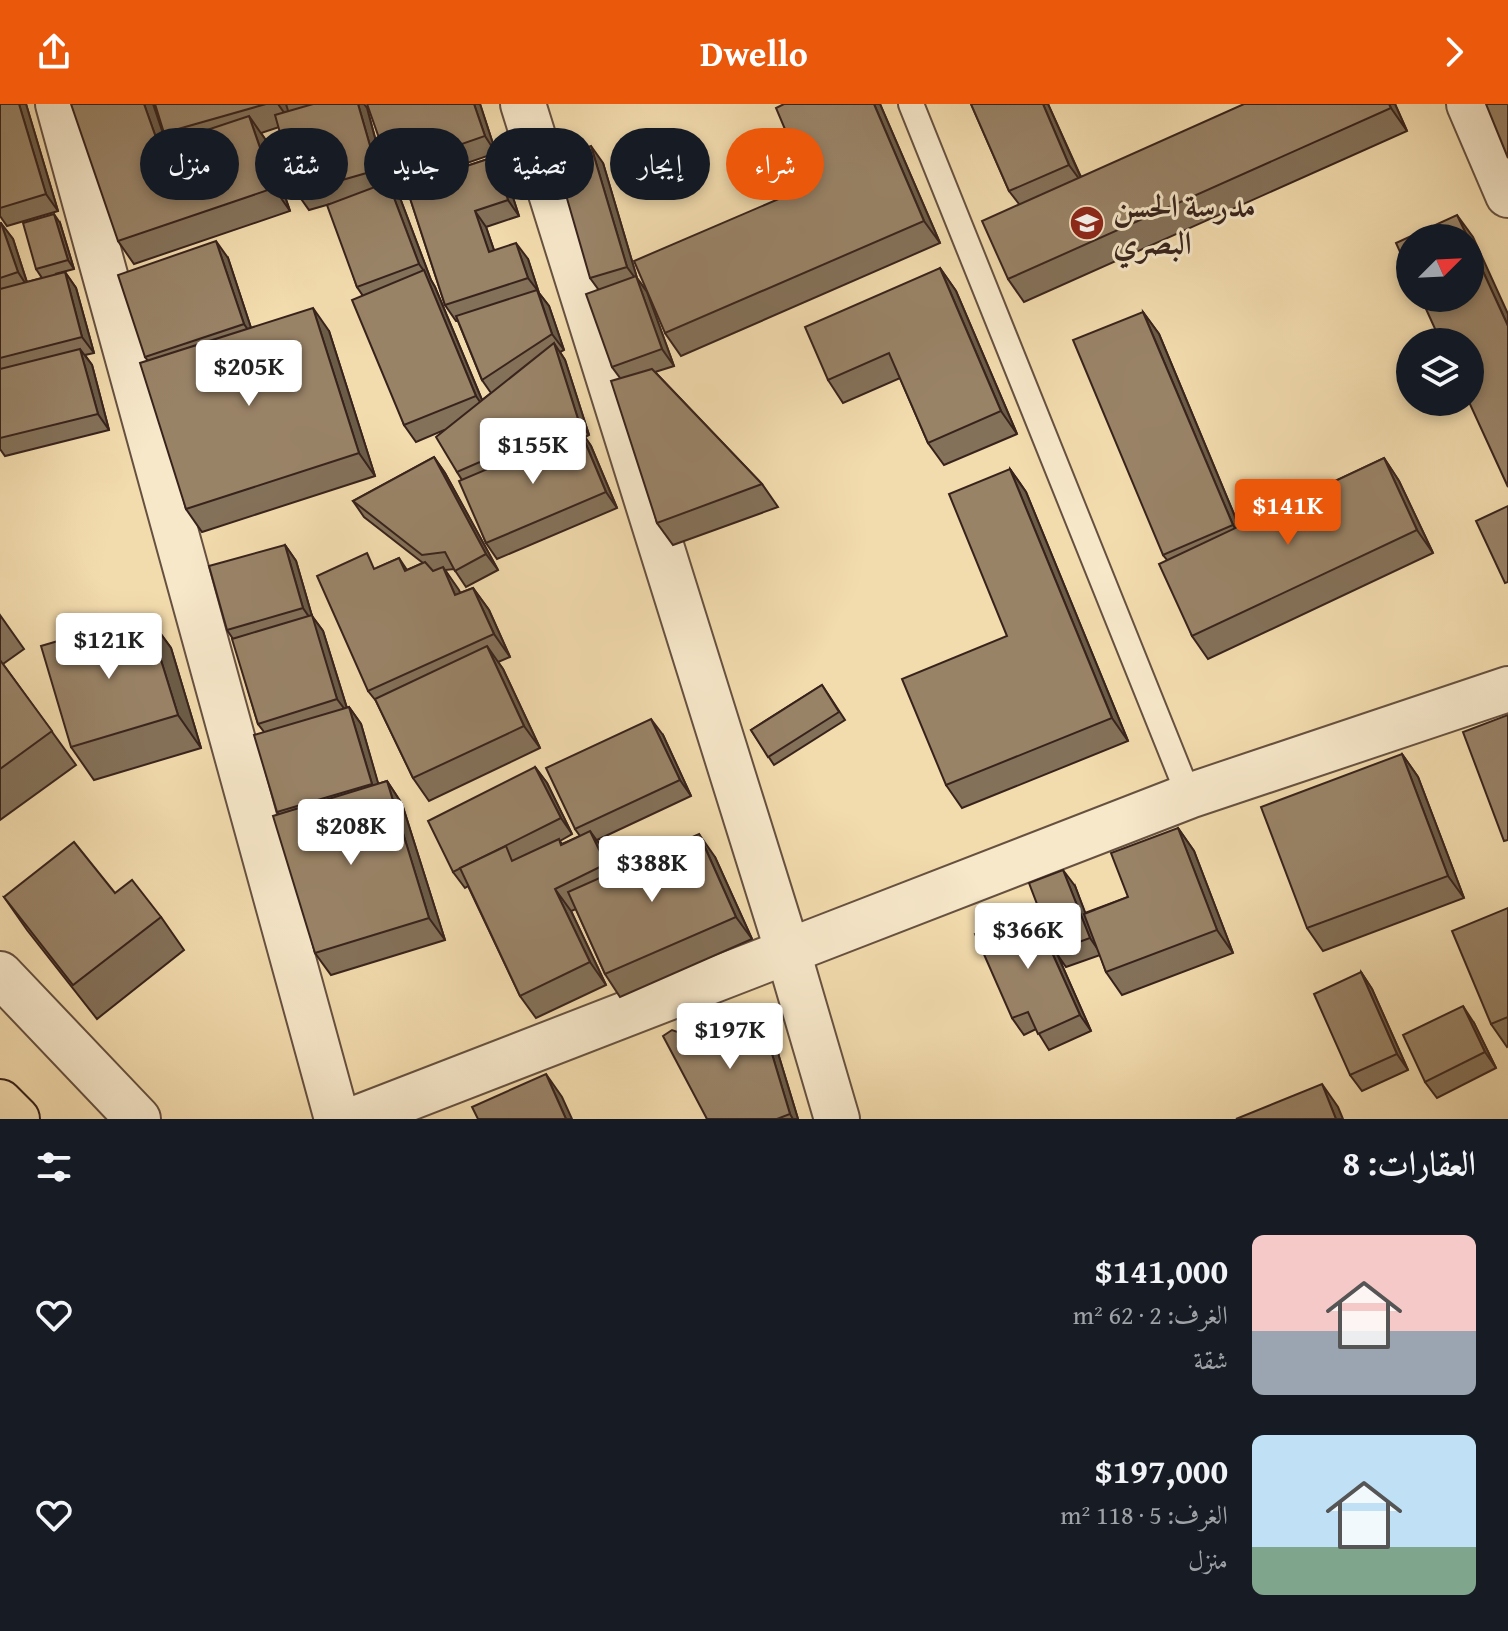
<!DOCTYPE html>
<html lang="ar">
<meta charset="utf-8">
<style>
body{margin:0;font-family:"Gentium Book Plus",Amiri,serif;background:#242831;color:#f1f3f6;direction:rtl;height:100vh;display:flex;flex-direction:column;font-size:30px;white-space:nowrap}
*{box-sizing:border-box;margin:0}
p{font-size:26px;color:#9ea1a6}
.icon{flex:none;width:44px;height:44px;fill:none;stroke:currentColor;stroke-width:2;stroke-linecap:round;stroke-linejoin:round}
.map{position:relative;height:1015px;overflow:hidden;direction:ltr}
.side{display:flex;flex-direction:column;background:#171b24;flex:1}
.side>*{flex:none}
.guide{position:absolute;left:24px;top:24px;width:800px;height:72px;direction:rtl;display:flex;gap:16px}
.needle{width:52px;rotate:66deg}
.tools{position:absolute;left:1396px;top:120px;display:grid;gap:16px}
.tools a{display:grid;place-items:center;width:88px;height:88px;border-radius:50%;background:#171b24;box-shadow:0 4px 12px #0003;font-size:40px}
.price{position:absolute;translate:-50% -68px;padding:0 18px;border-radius:8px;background:#fff;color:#222;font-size:26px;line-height:52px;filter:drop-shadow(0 2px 4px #0008)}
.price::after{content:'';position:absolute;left:50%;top:48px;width:24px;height:18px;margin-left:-12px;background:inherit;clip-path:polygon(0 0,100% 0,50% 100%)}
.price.selected{background:#ea580c;color:#fff}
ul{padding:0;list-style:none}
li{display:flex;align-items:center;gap:24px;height:200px;padding:0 32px}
li span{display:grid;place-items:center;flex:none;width:224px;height:160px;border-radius:12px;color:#555}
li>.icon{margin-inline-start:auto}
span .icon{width:96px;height:96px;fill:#fffc;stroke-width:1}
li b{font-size:34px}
h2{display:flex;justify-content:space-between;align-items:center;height:96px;padding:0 32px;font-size:34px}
.tag{padding:0 28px;border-radius:36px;background:#171b24;box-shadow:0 4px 12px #0003;font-size:28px;line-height:72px}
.tag.selected{background:#ea580c;color:#fff}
header{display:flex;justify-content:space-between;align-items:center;height:104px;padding:0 32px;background:#ea580c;color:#fff;font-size:36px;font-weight:700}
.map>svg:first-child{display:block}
</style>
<header><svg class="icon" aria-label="forward" viewBox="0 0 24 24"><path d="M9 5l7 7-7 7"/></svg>Dwello<svg class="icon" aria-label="share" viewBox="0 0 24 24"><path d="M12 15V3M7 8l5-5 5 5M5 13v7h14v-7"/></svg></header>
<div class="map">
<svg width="1508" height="1015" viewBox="0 0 1508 1015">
<rect width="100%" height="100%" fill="#f2dbad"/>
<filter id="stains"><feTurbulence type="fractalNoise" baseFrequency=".0025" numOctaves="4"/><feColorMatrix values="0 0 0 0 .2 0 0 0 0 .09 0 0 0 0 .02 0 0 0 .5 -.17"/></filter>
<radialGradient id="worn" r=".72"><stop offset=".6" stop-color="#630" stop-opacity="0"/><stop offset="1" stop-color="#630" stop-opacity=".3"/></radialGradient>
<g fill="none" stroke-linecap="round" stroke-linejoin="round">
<g stroke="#665140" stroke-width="28">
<path id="service" d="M911 0 1189 692"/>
</g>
<g stroke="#665140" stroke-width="48">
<g id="minor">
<path d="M58 0 337 1015"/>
<path d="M523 0 788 848 837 1015"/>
<path d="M1469 0 1508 91"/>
<path d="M0 870 138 1015"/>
<path d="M355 1015 1189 692 1508 585"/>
</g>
</g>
<g stroke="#38231c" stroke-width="48">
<path id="primary" d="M0 998 17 1015"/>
</g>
<use href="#service" stroke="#f7e8ca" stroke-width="24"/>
<use href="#minor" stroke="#f7e8ca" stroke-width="44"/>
<use href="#primary" stroke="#f2dbad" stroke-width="44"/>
</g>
<g fill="#847159" stroke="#38231c" stroke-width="2">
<path d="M0 0H26L58 107 7 122 0 112Z"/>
<path d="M153 0 166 40 170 39 164 29 155 0H364L367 4 387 78H388L400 94 431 176 435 183 482 296 491 289 482 276 458 217H456L445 201 406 82 494 53 505 69 519 112 486 123 494 146 528 155 539 189 549 202 564 246 560 248 565 256 589 331 585 333 591 342 617 404 497 455 486 439 462 376 457 368 444 326 416 338 404 321 363 192 357 183 330 100 309 106 297 89 279 23 261 29 265 35 290 107 134 160 118 137Z"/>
<path d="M480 0 496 49 401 82 390 65Z"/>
<path d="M784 0H880L940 139 681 252 665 229 809 82Z"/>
<path d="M971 0H1048L1081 73 1395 0 1407 27 1024 198 1008 175 1019 100 1009 87Z"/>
<path d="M603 59 637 174 647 188 674 262 655 268 762 380 778 403 673 441 657 419 620 274 612 263 598 185 590 174Z"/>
<path d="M0 119 13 135 27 178 42 174 36 165 60 119 74 165 55 170 65 168 76 184 94 249 85 251 92 261 109 326 5 352 0 345Z"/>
<path d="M228 154 251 224 329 227 375 372 202 428 186 405 148 257 145 253Z"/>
<path d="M940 164 956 187 1017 330 944 361 928 339 900 274 843 299 828 276Z"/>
<path d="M1143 208 1159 230 1239 422 1384 354 1399 377 1433 449 1208 555 1192 532 1167 456 1163 451Z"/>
<path d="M434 353 445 369 498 466 466 483 454 465 445 466 460 489 473 484 489 506 510 553 498 558 503 565 540 644 429 697 413 674 376 597 368 587 377 464 399 454 407 466 423 459 364 413 353 397Z"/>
<path d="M1010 365 1026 388 1128 637 962 704 946 681 1007 532Z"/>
<path d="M285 441 296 457 312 512 323 527 347 604 349 603 361 620 378 680 387 677 402 700 445 836 331 871 315 849 279 710 277 708 264 628 258 620 233 535 227 526Z"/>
<path d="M0 511 24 545 3 560 76 661 0 716Z"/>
<path d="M147 511 171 544 201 644 94 676 71 643Z"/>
<path d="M822 581 845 616 774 661 751 626Z"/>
<path d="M663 631 691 692 597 736 606 749 615 768 715 753 752 835 620 893 605 870 576 805 571 807 606 881 536 914 520 892 468 782 465 784 453 768 535 663 547 679 572 730 560 737 562 740 580 732 575 725Z"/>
<path d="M1402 650 1418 673 1464 794 1323 847 1307 824Z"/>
<path d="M1178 724 1194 747 1233 849 1122 891 1106 868 1100 851 1066 863 1057 850 1091 927 1049 946 1036 925 1024 931 1012 914 1032 804 1044 820 1051 838 1075 782 1085 809 1128 793Z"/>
<path d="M4 793 161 813 184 846 97 915 27 826Z"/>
<path d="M1508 804V942L1507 943 1491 920Z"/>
<path d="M1361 868 1372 885 1408 966 1362 987 1350 971Z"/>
<path d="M1474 919 1496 964 1437 994 1425 978Z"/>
<path d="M686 931 777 946 798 1015H707Z"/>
</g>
<g fill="#6b5c48" stroke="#38231c" stroke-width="2">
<path d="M19 0H26L58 107 46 90Z"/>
<path d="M144 0H153L175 65 159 42Z"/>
<path d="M278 0H286L292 20Z"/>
<path d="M358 0H364L367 4 388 83 377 66Z"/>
<path d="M474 0H480L496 49 485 32Z"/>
<path d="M874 0H880L940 139 924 117Z"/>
<path d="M1043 0H1048L1085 83 1069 61Z"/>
<path d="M1389 0H1395L1407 27 1391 4Z"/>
<path d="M249 12 265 35 290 107 274 84Z"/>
<path d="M591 42 603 59 637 174 647 188 674 262 662 245 638 178 627 163Z"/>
<path d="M494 53 505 69 519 112 508 96Z"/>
<path d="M388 78 400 94 431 176 435 183 487 308 476 292 424 167 419 160Z"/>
<path d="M475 107 486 123 500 164 489 148Z"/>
<path d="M54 110 60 119 74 165 68 156Z"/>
<path d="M1457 111 1473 133 1508 210V222L1470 139V134H1468Z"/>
<path d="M1 119 13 135 29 185 18 168Z"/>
<path d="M216 137 228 154 255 236 244 220Z"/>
<path d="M516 139 528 155 539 189 549 202 564 246 552 230 538 187 528 174Z"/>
<path d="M940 164 956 187 1017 330 1001 307Z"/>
<path d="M65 168 76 184 94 249 82 233Z"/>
<path d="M313 204 329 227 375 372 359 349Z"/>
<path d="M1143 208 1159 230 1248 444 1233 421Z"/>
<path d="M554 239 565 256 589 331 578 315Z"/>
<path d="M80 245 92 261 109 326 98 310Z"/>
<path d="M580 326 591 342 617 404 606 388Z"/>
<path d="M434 353 445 369 498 466 486 450Z"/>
<path d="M1384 354 1399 377 1433 449 1417 426Z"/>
<path d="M1010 365 1026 388 1128 637 1112 614Z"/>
<path d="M285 441 296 457 312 512 323 527 349 611 337 595 314 520 303 504Z"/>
<path d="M443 463 459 486 471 514 455 491Z"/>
<path d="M473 484 489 506 510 553 494 530Z"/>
<path d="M147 511 171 544 201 644 178 611Z"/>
<path d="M487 542 503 565 540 644 524 622Z"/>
<path d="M349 603 361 620 383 696 372 680Z"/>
<path d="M651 615 663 631 691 692 680 676Z"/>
<path d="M1402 650 1418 673 1464 794 1448 772Z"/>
<path d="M535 663 547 679 572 730 561 714Z"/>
<path d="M387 677 402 700 445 836 429 814Z"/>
<path d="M1178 724 1194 747 1233 849 1217 826Z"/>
<path d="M590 727 606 749 622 782 606 760Z"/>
<path d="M699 730 715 753 752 835 736 813Z"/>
<path d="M1063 766 1075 782 1101 850 1090 834Z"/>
<path d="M555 785 571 807 606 881 590 858Z"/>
<path d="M1032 804 1044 820 1091 927 1080 911Z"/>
<path d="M1361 868 1372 885 1408 966 1397 950Z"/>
<path d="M1463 902 1474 919 1496 964 1485 948Z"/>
<path d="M766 930 777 946 798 1015H793L790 1010Z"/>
<path d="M546 970 562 993 572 1015H566Z"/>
<path d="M1322 980 1338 1003 1343 1015H1336Z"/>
</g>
<g fill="#998367" stroke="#38231c" stroke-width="2">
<path d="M0 0H19L46 90 0 104Z"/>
<path d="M71 0H144L159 42 249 12 274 84 118 137Z"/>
<path d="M155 0H266L164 29Z"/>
<path d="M313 0H358L377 66 297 89 275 11Z"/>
<path d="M367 0H474L485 32 390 65Z"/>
<path d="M784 0H874L924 117 665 229 634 157 809 82 776 4Z"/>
<path d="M971 0H1043L1069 61 1009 87Z"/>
<path d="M1244 0H1389L1391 4 1008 175 982 117Z"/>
<path d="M1486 0H1508V54Z"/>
<path d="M591 42 627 163 590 174 555 53Z"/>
<path d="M494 53 508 96 475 107 489 148 516 139 528 174 445 201 406 82Z"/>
<path d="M388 78 419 160 357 183 327 101Z"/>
<path d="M54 110 68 156 36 165 23 119Z"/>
<path d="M1457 111 1468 134H1410V170L1396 139Z"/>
<path d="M0 119H1L18 168 0 174Z"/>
<path d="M216 137 244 220 145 253 118 171Z"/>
<path d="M1470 139 1508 222V383L1469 298H1470V238H1441L1421 194H1470Z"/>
<path d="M940 164 1001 307 928 339 889 249 828 276 805 223Z"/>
<path d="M424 166 476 292 404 321 352 196Z"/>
<path d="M65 168 82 233 0 254V185Z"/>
<path d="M636 172 662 245 612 263 586 190Z"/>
<path d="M537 186 552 230 482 276 456 212Z"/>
<path d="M313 204 359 349 186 405 140 259Z"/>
<path d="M1143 208 1233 421 1163 451 1073 236Z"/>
<path d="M554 239 578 315 457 368 436 333Z"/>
<path d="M80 245 98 310 0 334V265Z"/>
<path d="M652 265 762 380 657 419 611 277Z"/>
<path d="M580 326 606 388 486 439 459 377Z"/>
<path d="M434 353 486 450 455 467 445 448 422 451 353 397Z"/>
<path d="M1384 354 1417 426 1192 532 1159 460Z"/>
<path d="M1010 365 1112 614 946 681 902 575 1007 532 949 390Z"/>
<path d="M1508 402V478L1505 479 1476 417Z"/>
<path d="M285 441 303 504 227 526 209 462Z"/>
<path d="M367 449 374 465 399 454 405 467 425 458 433 467 443 463 455 491 473 484 494 530 368 587 317 472Z"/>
<path d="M147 511 178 611 71 643 41 542Z"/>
<path d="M312 511 337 595 258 620 232 535Z"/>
<path d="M487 542 524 622 413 674 375 595Z"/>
<path d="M0 556 52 627 0 665Z"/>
<path d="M822 581 839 608 768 653 751 626Z"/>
<path d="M349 603 372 680 277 708 254 631Z"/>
<path d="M1508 611V736L1504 737 1463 628Z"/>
<path d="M651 615 680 676 575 725 546 664Z"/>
<path d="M1402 650 1448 772 1307 824 1261 703Z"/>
<path d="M535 663 561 714 453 768 428 717Z"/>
<path d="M387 677 429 814 315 849 273 712Z"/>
<path d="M1178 724 1217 826 1106 868 1084 810 1128 793 1111 749Z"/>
<path d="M590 727 606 760 555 785 590 858 520 892 460 764 506 742 512 757 559 735 561 741Z"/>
<path d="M699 730 736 813 605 870 568 788Z"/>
<path d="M74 738 115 789 132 776 161 813 73 881 4 793Z"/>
<path d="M1063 766 1090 834 1055 847 1029 779Z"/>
<path d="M1032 804 1080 911 1038 930 1028 908 1012 914 975 830Z"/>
<path d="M1508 804V913L1491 920 1452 827Z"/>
<path d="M1361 868 1397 950 1350 971 1314 890Z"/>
<path d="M1463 902 1485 948 1425 978 1403 931Z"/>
<path d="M730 914 766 930 790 1010 777 1015H707L663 932 672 926 686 931Z"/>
<path d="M546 970 566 1015H478L472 1003Z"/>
<path d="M1322 980 1336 1015H1236Z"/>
</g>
<defs>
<g id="school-disc" transform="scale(1.8)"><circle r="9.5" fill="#8f2418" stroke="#f7e8ca"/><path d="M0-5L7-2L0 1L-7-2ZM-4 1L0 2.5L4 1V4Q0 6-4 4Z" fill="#fff"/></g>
</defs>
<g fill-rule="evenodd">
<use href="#school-disc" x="1087" y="119"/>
</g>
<g text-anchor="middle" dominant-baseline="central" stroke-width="6" stroke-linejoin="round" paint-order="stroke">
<g font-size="32" font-weight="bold" fill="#38231c" stroke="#f7e8ca" text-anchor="start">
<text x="1113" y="101">مدرسة الحسن<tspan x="1113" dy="37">البصري</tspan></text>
</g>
</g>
<rect width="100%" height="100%" filter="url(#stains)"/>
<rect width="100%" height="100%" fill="url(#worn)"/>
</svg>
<div class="tools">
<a><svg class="needle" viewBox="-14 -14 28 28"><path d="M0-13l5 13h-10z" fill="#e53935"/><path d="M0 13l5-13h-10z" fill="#9ea1a6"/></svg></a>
<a><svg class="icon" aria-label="layers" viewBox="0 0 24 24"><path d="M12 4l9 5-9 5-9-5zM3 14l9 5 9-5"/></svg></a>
</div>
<b class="price" style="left:249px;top:304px">$205K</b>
<b class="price" style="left:533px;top:382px">$155K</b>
<b class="price selected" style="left:1288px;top:443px">$141K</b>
<b class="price" style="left:109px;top:577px">$121K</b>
<b class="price" style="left:351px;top:763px">$208K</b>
<b class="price" style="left:652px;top:800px">$388K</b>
<b class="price" style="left:1028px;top:867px">$366K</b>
<b class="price" style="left:730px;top:967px">$197K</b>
<div class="guide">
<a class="tag selected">شراء</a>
<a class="tag">إيجار</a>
<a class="tag">تصفية</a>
<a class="tag">جديد</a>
<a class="tag">شقة</a>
<a class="tag">منزل</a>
</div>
</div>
<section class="side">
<h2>العقارات: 8<svg class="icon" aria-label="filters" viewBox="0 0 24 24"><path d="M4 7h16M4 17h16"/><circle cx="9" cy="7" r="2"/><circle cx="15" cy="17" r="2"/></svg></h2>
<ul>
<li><span style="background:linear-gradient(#f6c9c9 60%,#9aa5b1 0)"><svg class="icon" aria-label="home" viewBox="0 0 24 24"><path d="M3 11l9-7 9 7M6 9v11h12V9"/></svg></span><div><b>$141,000</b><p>الغرف: 2 · 62 m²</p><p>شقة</p></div><svg class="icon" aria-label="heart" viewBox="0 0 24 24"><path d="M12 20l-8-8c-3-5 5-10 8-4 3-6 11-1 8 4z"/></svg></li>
<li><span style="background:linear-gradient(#bfe0f5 70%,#7fa58c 0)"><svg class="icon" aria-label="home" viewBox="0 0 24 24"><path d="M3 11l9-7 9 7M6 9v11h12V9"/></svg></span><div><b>$197,000</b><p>الغرف: 5 · 118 m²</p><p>منزل</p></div><svg class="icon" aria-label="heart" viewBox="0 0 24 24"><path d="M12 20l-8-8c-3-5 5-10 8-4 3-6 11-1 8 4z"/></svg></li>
</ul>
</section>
